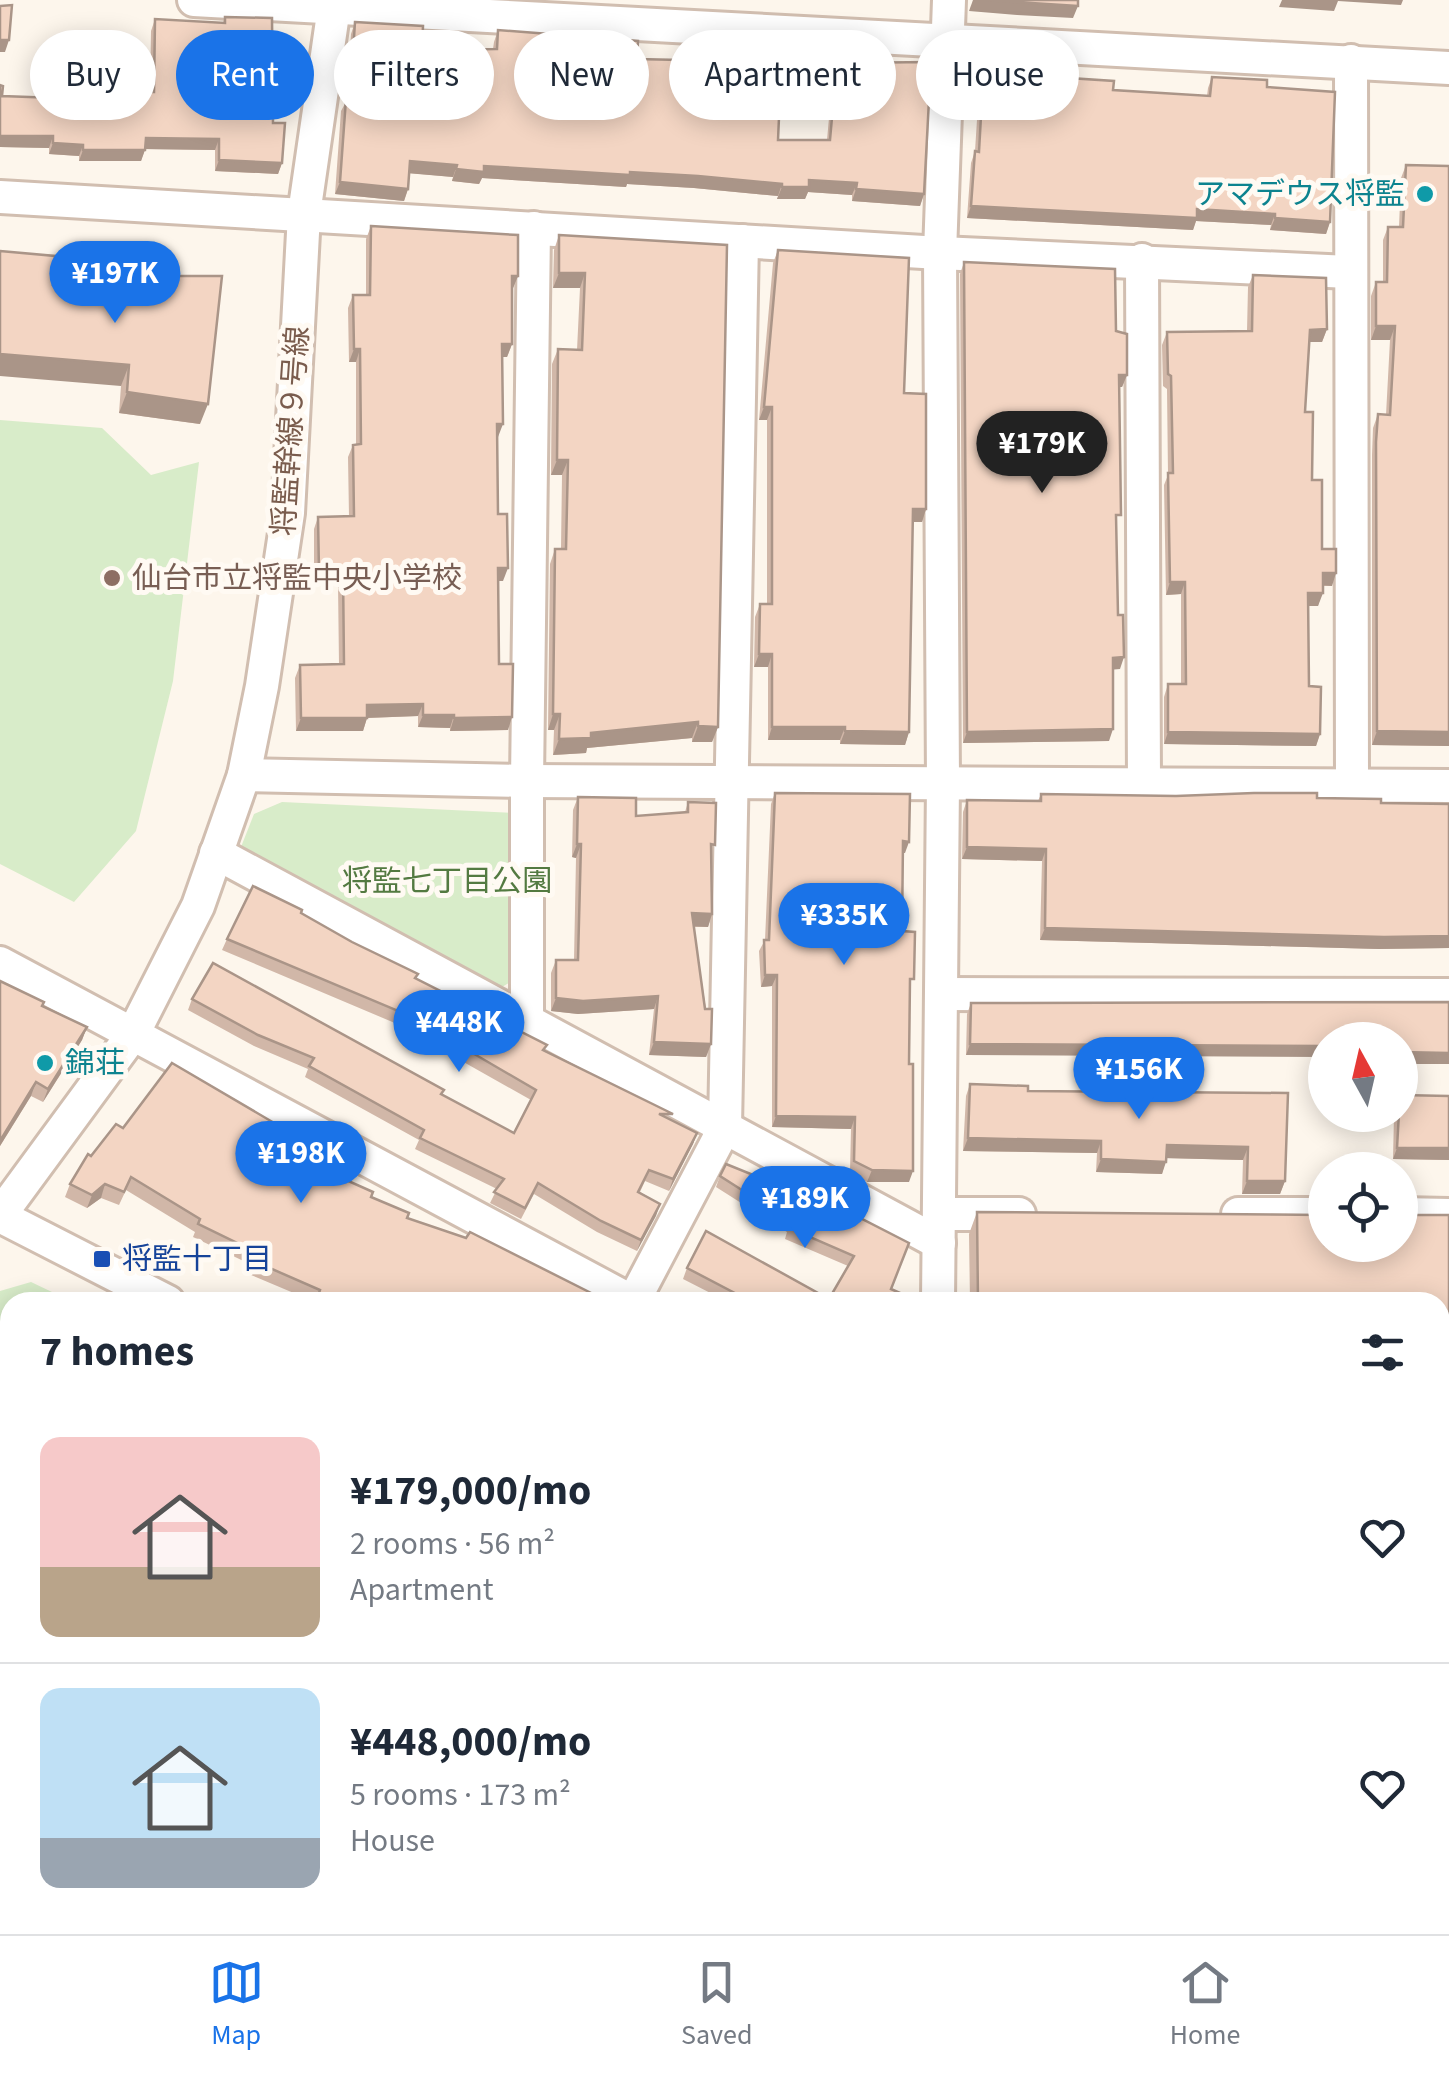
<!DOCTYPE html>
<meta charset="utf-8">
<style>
body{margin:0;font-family:"Source Sans 3","Noto Sans JP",sans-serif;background:#f6f6f7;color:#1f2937;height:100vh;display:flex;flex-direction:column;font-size:38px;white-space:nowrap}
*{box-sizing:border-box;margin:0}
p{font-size:32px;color:#747a83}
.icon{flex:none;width:55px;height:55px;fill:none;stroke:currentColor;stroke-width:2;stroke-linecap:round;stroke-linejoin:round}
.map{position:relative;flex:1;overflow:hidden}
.side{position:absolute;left:0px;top:1292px;width:1450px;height:642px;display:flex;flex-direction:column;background:#fff;border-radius:30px 30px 0 0;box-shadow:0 5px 25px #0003}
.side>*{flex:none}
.banner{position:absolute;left:30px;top:30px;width:1390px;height:90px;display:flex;gap:20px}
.needle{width:65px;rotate:352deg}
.controls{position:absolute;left:1308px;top:1022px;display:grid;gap:20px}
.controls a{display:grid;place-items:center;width:110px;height:110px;border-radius:50%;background:#fff;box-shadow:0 5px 25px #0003;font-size:50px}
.price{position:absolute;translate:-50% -85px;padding:0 22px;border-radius:35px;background:#1a73e8;color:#fff;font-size:32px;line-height:65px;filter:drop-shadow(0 2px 5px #0008)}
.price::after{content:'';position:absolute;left:50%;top:60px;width:30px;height:22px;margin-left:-15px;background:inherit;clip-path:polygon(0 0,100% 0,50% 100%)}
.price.active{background:#222;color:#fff}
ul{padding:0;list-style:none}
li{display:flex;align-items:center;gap:30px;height:250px;padding:0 40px}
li+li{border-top:2px solid #e0e1e3}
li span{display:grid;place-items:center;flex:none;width:280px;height:200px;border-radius:20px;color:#555}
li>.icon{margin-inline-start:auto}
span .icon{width:120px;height:120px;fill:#fffc;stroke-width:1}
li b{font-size:42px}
h2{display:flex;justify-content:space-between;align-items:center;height:120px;padding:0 40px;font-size:42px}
.pill{padding:0 35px;border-radius:45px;background:#fff;box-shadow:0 5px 25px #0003;font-size:35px;line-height:90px}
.pill.active{background:#1a73e8;color:#fff}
.dock{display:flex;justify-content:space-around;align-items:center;height:140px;border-top:2px solid #e0e1e3;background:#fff;font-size:28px;color:#747a83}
.dock a{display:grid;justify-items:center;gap:5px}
.dock .active{color:#1a73e8}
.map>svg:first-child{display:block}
</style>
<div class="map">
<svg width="1449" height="1934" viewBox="0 0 1449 1934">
<rect width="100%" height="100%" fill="#fdf6ec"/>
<g fill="#d8ecc9">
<path d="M0 420 102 428 151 475 199 462 173 681 136 831 74 902 0 864Z"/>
<path d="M282 802 517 813 519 977 497 990 239 852 254 814Z"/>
<path d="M31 1282 73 1302H10V1925H1242L1259 1934H0V1291Z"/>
</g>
<g fill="#bfe3e8" stroke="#a5d3da" stroke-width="2.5">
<path d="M211 1925H356L371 1934H223Z"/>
<path d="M427 1925H495L514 1934H385Z"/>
</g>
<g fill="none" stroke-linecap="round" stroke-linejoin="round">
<g stroke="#d1beb0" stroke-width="38">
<g id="minor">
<path d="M194 0 1449 68"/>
<path d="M1351 61 1352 787"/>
<path d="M0 197 940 253 1349 272"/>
<path d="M1142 260 1144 785"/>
<path d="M244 775 527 781 1449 786"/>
<path d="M216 853 939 1243"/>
<path d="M0 963 633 1302"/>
<path d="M941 994 1449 995"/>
<path d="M527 1024V781L534 228"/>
<path d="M939 1214H1019"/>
<path d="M1238 1214H1325"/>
<path d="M1400 1214 1449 1215"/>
<path d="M0 1215 133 1034 198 906 244 775 262 686 288 513 304 214 335 0"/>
<path d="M0 1216 168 1302"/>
<path d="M633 1302 725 1127 742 241"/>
<path d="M938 1302 943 783 940 253 949 0"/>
<path d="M1440 1470H1449"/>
<path d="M1322 1925 1338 1934"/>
</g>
</g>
<use href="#minor" stroke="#fff" stroke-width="32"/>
</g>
<g fill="#d1b7a8" fill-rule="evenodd">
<path d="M225 17 273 123 282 163 278 174 215 171V150L145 149 141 161H79V156L49 154V148L0 147V85L2 96 81 99 84 91 150 92 151 31 155 19 223 23Z"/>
<path d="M355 22 422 50 493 49 494 42 498 30 637 59 723 61 726 52 781 59 837 63 924 194 920 206 852 201V195L808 192 805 199H777L778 196 694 188 627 184 626 187 482 178 479 184 452 181 453 177 409 173 408 189 404 201 335 194 341 111 347 100 351 34ZM780 107H830L827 140H778Z"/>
<path d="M984 62 1039 76 1113 90 1207 96 1208 88 1212 77 1267 87 1330 222 1326 234 1270 230 1271 225 1196 221 1193 230 967 218 971 163 975 151 980 73Z"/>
<path d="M1406 165 1449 166V746L1372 745V455L1373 428 1378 414 1386 415 1390 340H1371V296L1376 282H1383V240L1388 227H1399L1401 178Z"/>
<path d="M371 226 518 276 513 288H512V344L507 357H503L498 437H497L498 514 503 581H498L499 664 508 730 450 731V728L418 727V716L367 718 363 731H296L295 678 300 665H339L338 584H314V529L318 517 349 516 348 457 353 445H356V362H349L348 308 353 295H366V239Z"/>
<path d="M559 235 727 245 718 727 712 742H692V738L587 748 586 753 553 755 554 730H548L550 564 555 549H561L562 475H551L552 364 558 349 577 350 580 288H553L554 250Z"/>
<path d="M778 250 904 393 926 509 922 522H913L909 732 905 745 840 744V740H768V667H754L755 617 760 604H767V420H759L773 263Z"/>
<path d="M964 262 1116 331 1127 375 1122 387H1119L1116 526 1120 669H1113L1109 741 963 743 960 274Z"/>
<path d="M1253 275 1327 329 1322 342H1309L1305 412 1312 480 1322 549 1332 586H1323L1318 606H1308L1309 686 1320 734 1316 746 1164 744V697L1168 684H1181V594L1166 595 1164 485 1168 475 1167 389 1163 386 1162 345 1167 332 1247 331 1248 287Z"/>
<path d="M135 276 200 424 119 413 121 386 53 285 128 296Z"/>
<path d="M775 793 905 853H903L902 931 910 990 909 1182H867L850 1172 851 1129 772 1127V986L761 987 759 951 765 940 771 804Z"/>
<path d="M1041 794 1317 798 1381 803 1449 804V948L1379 949 1040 940 1042 861 962 859 963 812 967 800 1038 801Z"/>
<path d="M578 797 636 816 685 812 688 802 711 856 712 914 708 927H694L711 1044 706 1057 649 1055 654 1009 578 1014 551 1011V973L556 960H574L576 858 572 857 573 810Z"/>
<path d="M301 913 352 942 418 974 416 978 545 1051 697 1133 693 1144 669 1191 645 1181 640 1192 660 1204 637 1251 597 1232 534 1194 521 1219 490 1203 497 1189 415 1149 419 1140 305 1077 308 1069 254 1046 188 1010 192 999 442 1095 514 1133 531 1100 460 1060 406 1037 409 1029 222 950 227 939Z"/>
<path d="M0 981 43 1006 87 1027 82 1040 43 1102 31 1096 0 1146Z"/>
<path d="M1449 1002V1064H1400V1040L966 1055 967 1014 971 1003Z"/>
<path d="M970 1084 1028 1091 1288 1093 1285 1181 1280 1194H1242L1243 1160 1166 1158 1162 1174 1096 1172 1097 1153 963 1151 966 1096Z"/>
<path d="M1449 1096V1160L1393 1159 1394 1115H1400Z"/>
<path d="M281 1127 329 1148 320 1168 407 1218 609 1302H315L251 1275 254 1266 193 1237 195 1232 126 1190 119 1205 101 1198 87 1208 65 1197 70 1184 91 1156 123 1128Z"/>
<path d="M720 1176 860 1218 891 1289 920 1302H728L683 1279 687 1268 829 1299 848 1266 785 1239 787 1232 716 1187Z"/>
<path d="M977 1212 1449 1215V1449H1440V1302H970L969 1234Z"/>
</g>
<g fill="#aa9588">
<path d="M973 0H985L1078 6 1073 18 1017 15 969 11Z"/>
<path d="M1282 0H1403L1401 5 1338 1 1334 11 1279 7Z"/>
<path d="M0 40H9L5 52H0Z"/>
<path d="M780 95H834L830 107H776Z"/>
<path d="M0 136H53L49 148 0 147Z"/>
<path d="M146 138 219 139 215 150 142 149Z"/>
<path d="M53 143 83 145 79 156 49 154Z"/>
<path d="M83 150H145L141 161H79Z"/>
<path d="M219 160 282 163 278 174 215 171Z"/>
<path d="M410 161 457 165 453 177 406 173Z"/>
<path d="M484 166 698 176 782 184 778 196 694 188 627 184 626 187 482 178 479 184 452 181 456 169Z"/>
<path d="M809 180 857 183 852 195 808 192 805 199H777L782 187Z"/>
<path d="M340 182 408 189 404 201 335 194Z"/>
<path d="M856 189 924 194 920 206 852 201Z"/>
<path d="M971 206 1197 209 1275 214 1271 225 1196 221 1193 230 967 218Z"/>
<path d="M1275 218 1330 222 1326 234 1270 230Z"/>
<path d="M559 273H585L580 288H553Z"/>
<path d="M512 276H518L513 288H507Z"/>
<path d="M1376 326H1395L1390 340H1371Z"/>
<path d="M1327 329 1322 342H1306L1310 330Z"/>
<path d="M502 344H512L507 357H498Z"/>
<path d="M354 349H360L356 362H349Z"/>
<path d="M0 354 129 365 121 386 0 376Z"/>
<path d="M1119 375H1127L1122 387H1115Z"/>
<path d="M127 392 208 404 200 424 119 413Z"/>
<path d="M764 407H772L767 420H759Z"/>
<path d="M497 424H503L498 437H492Z"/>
<path d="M557 460H568L562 475H551Z"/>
<path d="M913 509H926L922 522H908Z"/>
<path d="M498 568H508L503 581H493Z"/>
<path d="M319 571H343L338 584H314Z"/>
<path d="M1323 573H1336L1332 586 1318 585Z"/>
<path d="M1170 582H1185L1181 594 1166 595Z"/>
<path d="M1308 593H1323L1318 606H1303Z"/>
<path d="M759 654H772L768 667H754Z"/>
<path d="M1124 657 1120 669 1108 670 1113 658Z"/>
<path d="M423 704 418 716 365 718H367L363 731H296L301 718 367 705Z"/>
<path d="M553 714H560L554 730H548Z"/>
<path d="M423 715H454L450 728 418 727Z"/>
<path d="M512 717 508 730 450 731 454 718Z"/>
<path d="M698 722 692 738 587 748 586 753 553 755 559 739 591 733Z"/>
<path d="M698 726 718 727 712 742H692Z"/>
<path d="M772 727H845L840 740H768Z"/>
<path d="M1113 729 1109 741 963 743 967 732Z"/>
<path d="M845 731 909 732 905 745 840 744Z"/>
<path d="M1377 731 1449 732V746L1372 745Z"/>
<path d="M1168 732 1320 734 1316 746 1164 744Z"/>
<path d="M903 841 909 842 905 853H899Z"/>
<path d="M577 844H581L576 858 572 857Z"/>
<path d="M967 847 1046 849 1042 861 962 859Z"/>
<path d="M692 913 712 914 708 927 687 926Z"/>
<path d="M1045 928 1449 936V948L1379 949 1040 940Z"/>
<path d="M765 975H777L772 986 761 987Z"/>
<path d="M658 996 654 1009 578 1014 551 1011 556 998Z"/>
<path d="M87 1027 82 1040 43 1102 48 1089Z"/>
<path d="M654 1042 711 1044 706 1057 649 1055Z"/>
<path d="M970 1044 1325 1046V1057L966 1055Z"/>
<path d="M1400 1052 1449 1053V1064H1400Z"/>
<path d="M36 1082 31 1096 0 1146V1141Z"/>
<path d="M776 1116 855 1117 851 1129 772 1127Z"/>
<path d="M697 1133 693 1144 669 1191 673 1179Z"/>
<path d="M968 1138 1101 1141 1097 1153 963 1151Z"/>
<path d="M1167 1145 1248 1147 1243 1160 1162 1158Z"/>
<path d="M1397 1148H1449V1160L1393 1159Z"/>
<path d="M1101 1159 1166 1162 1162 1174 1096 1172Z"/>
<path d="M872 1170 913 1171 909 1182H867Z"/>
<path d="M1247 1181H1285L1280 1194H1242Z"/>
<path d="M105 1184 101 1198 87 1208 92 1195Z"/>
<path d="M660 1204 656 1216 637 1251 641 1240Z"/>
<path d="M1164 1301H1276V1302H1163Z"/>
<rect x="1440" y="1427" width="9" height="22"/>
<rect x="1440" y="1732" width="9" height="22"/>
</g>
<g fill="#f3d5c3" stroke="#aa9588" stroke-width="2.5" fill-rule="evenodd">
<path d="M985 0H1078V6Z"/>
<path d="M12 5 9 40H0V6Z"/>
<path d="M225 17 272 18 273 123H285L282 163 219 160V139L146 138 145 150H83V145L53 143V136H0V85L3 86 2 96 84 99V91L154 92 155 19 225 23Z"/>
<path d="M355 22 423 26 422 50 497 49 498 30 638 41 637 59 725 61 726 52 782 53 781 59 837 63 931 62 924 194 856 189 857 183 809 180V187H782V184L698 176 630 172V175L484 166V172L456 169 457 165 410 161 408 189 340 182 346 99 350 100ZM780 95H834L830 140H778Z"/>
<path d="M984 62 1040 66 1039 76 1114 81 1113 90 1210 96 1212 77 1267 80V87L1335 92 1330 222 1275 218V214L1197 209V218L971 206 975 151 979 152Z"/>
<path d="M1406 165 1449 166V732L1377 731 1376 442 1378 414 1390 415 1395 326H1376V282H1387L1388 227H1403Z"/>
<path d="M371 226 518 235V276H512V344H502L503 424H497L498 514H507L508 568H498L499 664H513L512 717 454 718V715H423V704L367 705V718H301L300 665 344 664 343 571H319L318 517 354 516 353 445 361 444 360 349H354L353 295H370Z"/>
<path d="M559 235 727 245 718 727 698 726V722L591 733V738L559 739 560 714H553L555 549H566L568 460H557L558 349 582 350 585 273H559Z"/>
<path d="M778 250 909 258 904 393 926 394V509H913L909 732 845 731V727H772V654H759L760 604H772V407H764Z"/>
<path d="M0 251 55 256 53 285 134 297 135 276H222L208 404 127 392 129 365 0 354Z"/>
<path d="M964 262 1115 269 1116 331 1127 334V375H1119L1121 515H1116L1118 615H1123L1124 657 1113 658V729L967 732Z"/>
<path d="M1253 275 1326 278 1327 329 1310 330 1305 412H1313L1312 480H1322V549H1336V573H1323V593H1308L1309 686 1321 687 1320 734 1168 732V684H1186L1185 582H1170L1168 473H1173L1171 376 1168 374 1167 332 1252 331Z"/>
<path d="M775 793 910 794 909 842 903 841 902 931 915 932 914 979H910L909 1064H913V1171L872 1170 854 1161 855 1117 776 1116 777 975H765L764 940H769Z"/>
<path d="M1254 793H1317V798L1381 799V803L1449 804V936L1384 937 1045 928 1046 849 967 847V800L1041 801V794L1176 796Z"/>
<path d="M578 797 636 798V816L688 812V802L716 803 715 845 711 844 712 914 692 913 705 1009H712L711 1044 654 1042 658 996 583 1001 556 998V960H578L581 844H577Z"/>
<path d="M253 886 302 910 301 913 352 942 418 974 415 978 547 1045 543 1050 673 1114H659L697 1133 673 1179 649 1170 638 1192 660 1204 641 1240 601 1221 538 1183 525 1208 494 1192 504 1179 420 1138 424 1130 309 1066 314 1058 258 1035 192 999 213 963 444 1090 441 1094 514 1133 536 1090 464 1048 410 1026 415 1018 227 939Z"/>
<path d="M0 981 44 1002 42 1006 87 1027 48 1089 36 1082 0 1141Z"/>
<path d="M1449 1002V1053L1400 1052V1040H1325V1046L970 1044 971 1003Z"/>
<path d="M172 1063 281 1127 329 1148 319 1168 373 1192 371 1197 409 1213 407 1218 466 1238 470 1232 609 1302H341L319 1293 320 1290 256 1262 260 1254 198 1224 200 1219 131 1177 124 1192 105 1184 92 1195 70 1184 88 1154 91 1156 116 1124 123 1128Z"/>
<path d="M970 1084 1028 1086V1091L1288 1093 1285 1181H1247L1248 1147 1167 1145 1166 1162 1101 1159V1141L968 1138Z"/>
<path d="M1400 1095 1449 1096V1148H1397Z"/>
<path d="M726 1164 860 1218 909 1243 891 1289 920 1302H752L687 1268 706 1231 829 1299 854 1256 789 1228 792 1222 720 1176Z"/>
<path d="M977 1212 1325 1215V1245H1400V1215H1449V1427H1440V1302H1276V1301L978 1302Z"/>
<path d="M1449 1543V1732H1440V1544Z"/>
</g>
<g fill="#0f9aa8" stroke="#fffaf3" stroke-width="4">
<circle cx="1425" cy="194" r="10"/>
<circle cx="45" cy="1063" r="10"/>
</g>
<circle fill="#8d6e63" stroke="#fffaf3" stroke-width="4" cx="112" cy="578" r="10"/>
<rect fill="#1a4fb4" stroke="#fffaf3" stroke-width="4" x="92" y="1249" width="20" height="20" rx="5"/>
<g text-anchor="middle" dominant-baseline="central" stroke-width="10" stroke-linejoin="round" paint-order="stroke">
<g font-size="30" fill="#0d838f" stroke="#fffaf3" text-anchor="end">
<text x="1405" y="194">アマデウス将監</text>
<text x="65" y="1063" text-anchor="start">錦荘</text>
</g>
<g font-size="30" fill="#7a5c4d" stroke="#fffaf3">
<text transform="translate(291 431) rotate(-86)">将監幹線９号線</text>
</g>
<g font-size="30" fill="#785e54" stroke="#fffaf3" text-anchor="start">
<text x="132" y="578">仙台市立将監中央小学校</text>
</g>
<g font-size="30" fill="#537a41" stroke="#fffaf3">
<text x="447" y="881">将監七丁目公園</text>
</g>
<g font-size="30" fill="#164399" stroke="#fffaf3" text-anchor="start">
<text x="122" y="1259">将監十丁目</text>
</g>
</g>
</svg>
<div class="controls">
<a><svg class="needle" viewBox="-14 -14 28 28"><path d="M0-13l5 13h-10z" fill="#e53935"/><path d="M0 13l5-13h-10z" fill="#747a83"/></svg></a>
<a><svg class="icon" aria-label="locate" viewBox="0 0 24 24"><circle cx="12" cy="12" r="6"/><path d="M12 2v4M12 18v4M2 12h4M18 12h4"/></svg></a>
</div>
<b class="price" style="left:115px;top:326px">¥197K</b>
<b class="price active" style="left:1042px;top:496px">¥179K</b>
<b class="price" style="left:844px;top:968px">¥335K</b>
<b class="price" style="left:459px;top:1075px">¥448K</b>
<b class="price" style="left:1139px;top:1122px">¥156K</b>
<b class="price" style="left:301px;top:1206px">¥198K</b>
<b class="price" style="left:805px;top:1251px">¥189K</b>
<div class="banner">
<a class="pill">Buy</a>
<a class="pill active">Rent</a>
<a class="pill">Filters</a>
<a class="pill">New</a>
<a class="pill">Apartment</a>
<a class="pill">House</a>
</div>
<section class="side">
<h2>7 homes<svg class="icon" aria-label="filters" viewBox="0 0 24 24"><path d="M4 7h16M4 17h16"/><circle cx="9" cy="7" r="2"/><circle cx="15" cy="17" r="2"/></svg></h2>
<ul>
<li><span style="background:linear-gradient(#f6c9c9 65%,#b9a48a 0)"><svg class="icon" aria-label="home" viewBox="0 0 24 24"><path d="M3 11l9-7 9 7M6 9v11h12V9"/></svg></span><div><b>¥179,000/mo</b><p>2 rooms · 56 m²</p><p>Apartment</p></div><svg class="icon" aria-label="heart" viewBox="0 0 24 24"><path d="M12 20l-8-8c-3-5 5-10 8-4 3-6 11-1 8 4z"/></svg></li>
<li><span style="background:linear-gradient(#bfe0f5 75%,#9aa5b1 0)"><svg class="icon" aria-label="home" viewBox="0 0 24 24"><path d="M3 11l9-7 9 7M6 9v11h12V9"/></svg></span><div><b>¥448,000/mo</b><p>5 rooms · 173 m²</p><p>House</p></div><svg class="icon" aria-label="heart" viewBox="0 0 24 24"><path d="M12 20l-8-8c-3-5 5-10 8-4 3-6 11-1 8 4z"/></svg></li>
</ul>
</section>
</div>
<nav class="dock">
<a class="active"><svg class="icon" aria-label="map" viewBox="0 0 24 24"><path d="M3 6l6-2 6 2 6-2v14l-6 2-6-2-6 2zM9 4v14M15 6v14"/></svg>Map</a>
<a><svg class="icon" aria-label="saved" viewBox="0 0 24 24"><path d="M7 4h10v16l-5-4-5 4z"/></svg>Saved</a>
<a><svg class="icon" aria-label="home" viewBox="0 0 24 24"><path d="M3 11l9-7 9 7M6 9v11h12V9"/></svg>Home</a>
</nav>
